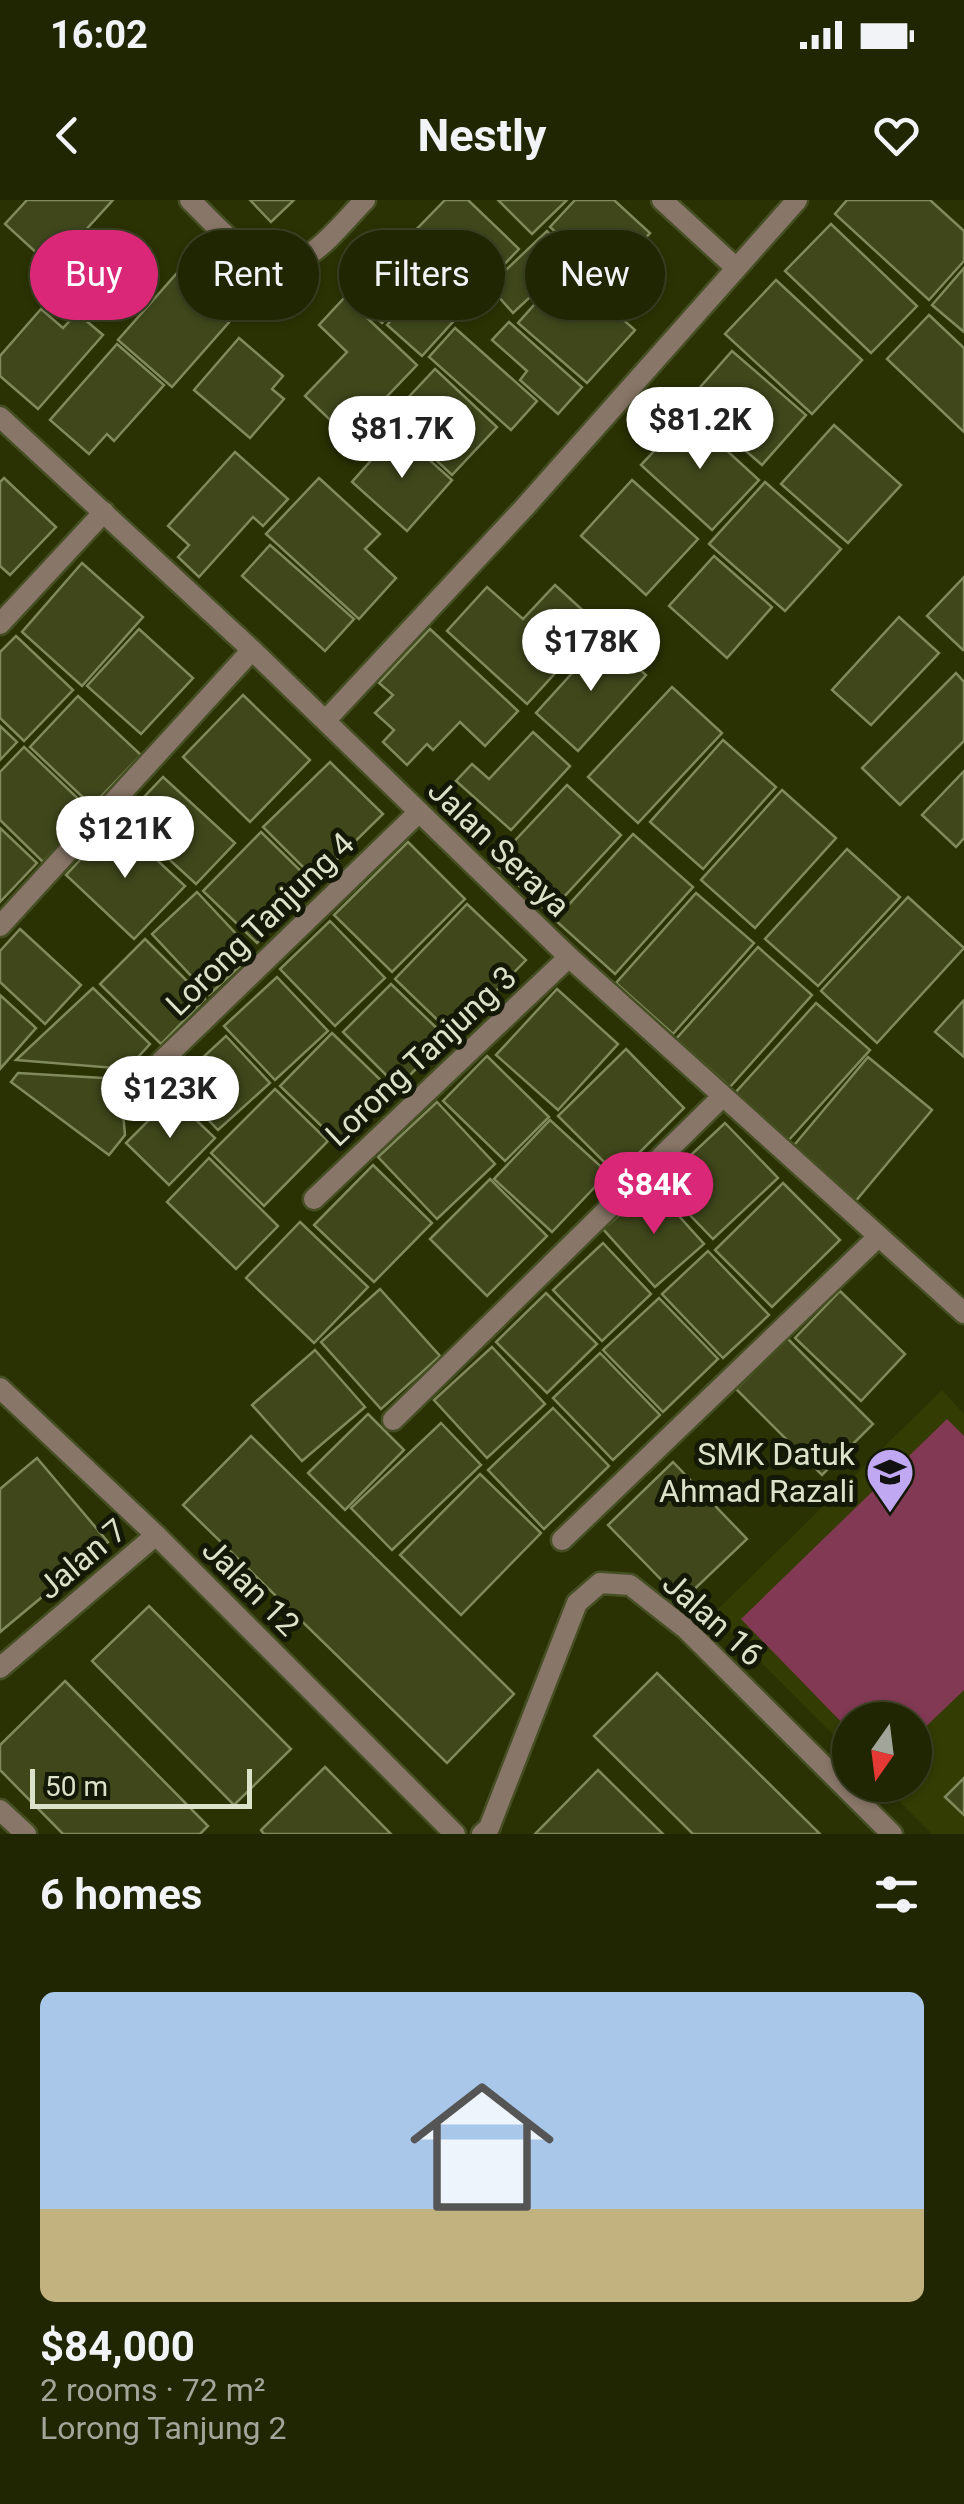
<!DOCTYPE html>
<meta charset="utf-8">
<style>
body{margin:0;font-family:Roboto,sans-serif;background:#2d3211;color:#f1f3f6;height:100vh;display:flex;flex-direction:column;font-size:38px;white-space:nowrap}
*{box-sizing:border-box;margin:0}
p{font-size:32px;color:#a2a599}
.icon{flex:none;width:55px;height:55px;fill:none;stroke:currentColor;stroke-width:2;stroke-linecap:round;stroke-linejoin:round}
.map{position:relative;height:1634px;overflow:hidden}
.side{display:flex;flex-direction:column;background:#202602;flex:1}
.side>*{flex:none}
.guide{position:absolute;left:30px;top:30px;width:905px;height:90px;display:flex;gap:20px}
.needle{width:65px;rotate:194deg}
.fabs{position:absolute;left:832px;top:1502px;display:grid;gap:20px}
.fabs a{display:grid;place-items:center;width:100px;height:100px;border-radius:50%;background:#202602;box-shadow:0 2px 8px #0004,0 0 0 2px #3d4324;font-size:50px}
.scale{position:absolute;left:30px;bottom:25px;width:222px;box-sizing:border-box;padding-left:10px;border:5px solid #dce2ca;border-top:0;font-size:28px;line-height:35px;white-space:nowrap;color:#dce2ca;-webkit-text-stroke:8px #141806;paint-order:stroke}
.price{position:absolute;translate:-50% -85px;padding:0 22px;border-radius:35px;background:#fff;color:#222;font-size:32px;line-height:65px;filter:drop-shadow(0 2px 5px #0008)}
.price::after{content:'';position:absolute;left:50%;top:60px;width:30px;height:22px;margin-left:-15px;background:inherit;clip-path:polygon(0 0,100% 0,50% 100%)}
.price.active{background:#db2777;color:#fff}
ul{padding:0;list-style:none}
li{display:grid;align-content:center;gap:20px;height:530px;padding:0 40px}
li+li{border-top:2px solid #3d4324}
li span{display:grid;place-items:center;height:310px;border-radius:15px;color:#555}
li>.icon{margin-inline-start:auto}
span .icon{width:180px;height:180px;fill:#fffc;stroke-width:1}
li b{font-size:42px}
h2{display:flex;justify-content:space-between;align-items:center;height:120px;padding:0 40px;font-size:42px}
.chip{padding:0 35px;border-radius:45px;background:#202602;box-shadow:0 2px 8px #0004,0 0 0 2px #3d4324;font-size:35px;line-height:90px}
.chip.active{background:#db2777;color:#fff}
.status{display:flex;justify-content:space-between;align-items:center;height:70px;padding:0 50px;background:#202602;direction:ltr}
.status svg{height:28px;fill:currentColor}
header{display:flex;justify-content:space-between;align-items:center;height:130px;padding:0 40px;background:#202602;font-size:45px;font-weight:700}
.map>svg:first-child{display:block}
</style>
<div class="status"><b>16:02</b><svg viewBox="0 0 49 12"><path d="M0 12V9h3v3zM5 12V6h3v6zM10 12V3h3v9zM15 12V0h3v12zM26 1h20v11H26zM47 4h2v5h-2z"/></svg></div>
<header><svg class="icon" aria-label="back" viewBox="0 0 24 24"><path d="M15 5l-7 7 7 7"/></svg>Nestly<svg class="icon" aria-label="heart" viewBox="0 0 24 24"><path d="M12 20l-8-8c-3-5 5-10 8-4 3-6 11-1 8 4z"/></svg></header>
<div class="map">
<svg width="964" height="1634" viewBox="0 0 964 1634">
<rect width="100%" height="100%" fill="#2a3203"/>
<path fill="#333c03" d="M942 1190 964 1214V1634H932L883 1585H915V1520H850V1552L713 1414Z"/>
<path fill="#823954" d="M947 1219 964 1236V1490L915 1537V1520H850V1531L741 1419Z"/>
<g fill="#3f471b" stroke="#808a5c" stroke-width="2.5">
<path d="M27 0H113L52 67 5 24Z"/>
<path d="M250 0H294L271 22Z"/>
<path d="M445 0H468L519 49 493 76 468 53 448 75 409 37Z"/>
<path d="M498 0H567L532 34Z"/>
<path d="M575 0H614L650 33 636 49 650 62 622 92 550 27Z"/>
<path d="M847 0H930L964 31V61L929 100 835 14Z"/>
<path d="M831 24 917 106 871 153 785 71Z"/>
<path d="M547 31 572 58 513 113 489 86Z"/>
<path d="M394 34 432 71 382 123 343 87Z"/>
<path d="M199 48 253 95 172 187 118 140Z"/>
<path d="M964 68V132L932 105Z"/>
<path d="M566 69 635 130 587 183 518 123Z"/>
<path d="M436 72 470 103 422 156 387 125Z"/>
<path d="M776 80 862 160 812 214 725 134Z"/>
<path d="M345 97 417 165 348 237 305 196 347 152 319 125Z"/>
<path d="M41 109 63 128 77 113 103 135 38 209 0 176V156Z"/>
<path d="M929 115 964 148V232L887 159Z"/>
<path d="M509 122 582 187 558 214 520 180 527 171 492 140Z"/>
<path d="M455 128 537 201 511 230 429 157Z"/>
<path d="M239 138 283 176 272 189 284 199 250 238 194 190Z"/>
<path d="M117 144 164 185 114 241 107 234 89 254 50 220Z"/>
<path d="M732 151 806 215 762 265 688 201Z"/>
<path d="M435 169 497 227 452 275 390 217Z"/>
<path d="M688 215 759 280 712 330 641 265Z"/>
<path d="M834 225 901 285 848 343 781 284Z"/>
<path d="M397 231 452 280 407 331 352 282Z"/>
<path d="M235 252 288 299 263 326 253 317 199 377 178 357 189 345 168 326Z"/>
<path d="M4 278 56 327 10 375 0 366V282Z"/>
<path d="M319 278 380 334 365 349 396 378 359 419 266 334Z"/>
<path d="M632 280 698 339 646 395 581 336Z"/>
<path d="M765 282 841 349 785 411 709 344Z"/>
<path d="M270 345 354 419 325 451 242 376Z"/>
<path d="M714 356 772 407 727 458 669 406Z"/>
<path d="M82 363 143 417 82 486 22 432Z"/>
<path d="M964 377V449L963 450 927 416Z"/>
<path d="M555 385 599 425 527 504 447 431 487 387 523 419Z"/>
<path d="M899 417 939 453 871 525 832 490Z"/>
<path d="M139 429 193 478 141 534 87 486Z"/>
<path d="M430 429 518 511 485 546 460 522 433 550 427 544 407 565 383 542 394 530 375 513 393 495 379 483Z"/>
<path d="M16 436 73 490 24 541 0 518V452Z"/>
<path d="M604 438 646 475 578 551 536 513Z"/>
<path d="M956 473 964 482V541L900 605 862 568Z"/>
<path d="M672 487 722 533 638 623 588 577Z"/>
<path d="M243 495 310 560 250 622 183 557Z"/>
<path d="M78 496 141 555 92 606 30 547Z"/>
<path d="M0 526 17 542 0 560Z"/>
<path d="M533 532 570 566 511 630 456 581 472 564 489 579Z"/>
<path d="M723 540 776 587 703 669 650 622Z"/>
<path d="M24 547 92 612 43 662 0 620V572Z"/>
<path d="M330 562 383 614 316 680 263 627Z"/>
<path d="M964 571V638L956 647 922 615Z"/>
<path d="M163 577 235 643 196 684 124 618Z"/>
<path d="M567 585 621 635 549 713 494 663Z"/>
<path d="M782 590 836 638 755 728 701 680Z"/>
<path d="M116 622 185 686 134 739 66 675Z"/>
<path d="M0 628 37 663 0 702Z"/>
<path d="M261 632 315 685 257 743 203 691Z"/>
<path d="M633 634 693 687 615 774 555 720Z"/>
<path d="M408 642 465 699 392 772 334 715Z"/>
<path d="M847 649 900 697 818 786 765 739Z"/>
<path d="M197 692 254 753 209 795 152 734Z"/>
<path d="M696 693 754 743 673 834 616 783Z"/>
<path d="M908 697 964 748 877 843 821 791Z"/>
<path d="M467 704 526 760 453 835 395 779Z"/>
<path d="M330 721 385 778 335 826 280 769Z"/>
<path d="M20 729 81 785 45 824 0 782V751Z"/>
<path d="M145 739 205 799 161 844 100 784Z"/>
<path d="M758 747 812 795 730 887 676 839Z"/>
<path d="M277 777 328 831 275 880 224 826Z"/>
<path d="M391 784 447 838 398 887 343 832Z"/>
<path d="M93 788 150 844 127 869 16 860Z"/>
<path d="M557 789 618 844 558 910 496 855Z"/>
<path d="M0 795 36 828 0 869Z"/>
<path d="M964 800V857L935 832Z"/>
<path d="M816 803 870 850 788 941 735 893Z"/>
<path d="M332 833 394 893 342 946 280 886Z"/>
<path d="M226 836 270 883 218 930 174 884Z"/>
<path d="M626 849 684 908 617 975 558 916Z"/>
<path d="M487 856 549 917 505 961 443 901Z"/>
<path d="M868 857 932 910 854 1003 790 950Z"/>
<path d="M18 873 120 879 125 935 109 955 11 882Z"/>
<path d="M275 889 328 941 264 1006 211 953Z"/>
<path d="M172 897 215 938 169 985 126 943Z"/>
<path d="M437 902 495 964 437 1019 378 957Z"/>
<path d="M550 920 608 973 552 1032 494 979Z"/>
<path d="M725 923 778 978 713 1039 660 984Z"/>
<path d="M209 958 278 1026 236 1069 167 1002Z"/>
<path d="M373 965 432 1023 374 1082 314 1025Z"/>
<path d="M490 979 547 1036 487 1096 430 1039Z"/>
<path d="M783 983 840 1040 772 1107 715 1050Z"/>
<path d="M652 986 704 1044 655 1087 603 1029Z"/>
<path d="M300 1022 368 1087 314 1143 246 1078Z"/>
<path d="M603 1043 651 1094 602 1141 553 1090Z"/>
<path d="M708 1051 769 1115 723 1158 662 1094Z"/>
<path d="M380 1089 440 1156 381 1209 321 1142Z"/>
<path d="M840 1091 905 1154 861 1201 795 1138Z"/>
<path d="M546 1093 597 1144 547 1193 496 1142Z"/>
<path d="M659 1098 718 1159 663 1212 603 1150Z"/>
<path d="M787 1138 873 1224 822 1275 736 1189Z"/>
<path d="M492 1147 545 1204 487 1258 434 1200Z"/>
<path d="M315 1150 365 1207 302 1261 252 1205Z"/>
<path d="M600 1153 660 1215 613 1260 553 1198Z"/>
<path d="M553 1208 609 1266 544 1329 488 1270Z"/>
<path d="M368 1214 404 1250 345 1310 308 1273Z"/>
<path d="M441 1223 481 1265 392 1350 351 1308Z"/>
<path d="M251 1236 514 1494 447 1563 183 1305Z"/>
<path d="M37 1258 108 1342 0 1432V1289Z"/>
<path d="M673 1262 747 1339 682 1401 608 1325Z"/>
<path d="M480 1274 541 1333 461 1415 400 1355Z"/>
<path d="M149 1406 291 1549 234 1605 92 1461Z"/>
<path d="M657 1473 820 1634H693L594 1536Z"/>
<path d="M65 1481 208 1626 200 1634H63L0 1570V1545Z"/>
<path d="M325 1567 391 1634H264L261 1630Z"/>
<path d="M598 1570 663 1634H535Z"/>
<path d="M964 1578V1615L945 1597Z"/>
</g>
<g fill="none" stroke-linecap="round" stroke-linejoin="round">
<g stroke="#464e23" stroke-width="25">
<g id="street">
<path d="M190 0C220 29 262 83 308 55 327 44 349 16 365 0"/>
<path d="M662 0 735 67"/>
<path d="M0 217 252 450 569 757 964 1113"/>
<path d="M0 424 104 312"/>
<path d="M326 520 524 308 797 0"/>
<path d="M0 726 252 450"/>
<path d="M143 879 419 612"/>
<path d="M314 999 569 757"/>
<path d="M0 1188 156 1335 455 1634"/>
<path d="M393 1220 722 897"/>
<path d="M562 1340 878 1037"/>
<path d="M0 1468 156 1335"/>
<path d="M0 1610 26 1634"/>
<path d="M482 1634 489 1628 577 1403 600 1383 630 1385 686 1429 892 1634"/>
</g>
</g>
<use href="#street" stroke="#887668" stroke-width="20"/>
</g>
<defs>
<g id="school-pin" transform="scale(2.5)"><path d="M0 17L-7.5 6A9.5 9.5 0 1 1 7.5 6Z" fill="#c0a8f3" stroke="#141806"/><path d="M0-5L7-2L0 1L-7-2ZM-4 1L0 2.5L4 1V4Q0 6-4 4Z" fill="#111"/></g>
</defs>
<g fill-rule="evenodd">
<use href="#school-pin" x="890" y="1272"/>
</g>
<g text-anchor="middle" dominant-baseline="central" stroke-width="10" stroke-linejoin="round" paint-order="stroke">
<g font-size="32" fill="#dce2ca" stroke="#141806">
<text transform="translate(499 648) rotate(44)">Jalan Seraya</text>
<text transform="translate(260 724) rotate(-44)">Lorong Tanjung 4</text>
<text transform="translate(421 856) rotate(-43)">Lorong Tanjung 3</text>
<text transform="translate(82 1359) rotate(-40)">Jalan 7</text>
<text transform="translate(251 1387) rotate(45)">Jalan 12</text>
<text transform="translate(713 1419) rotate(42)">Jalan 16</text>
</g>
<g font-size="32" fill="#dce2ca" stroke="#141806" text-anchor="end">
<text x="855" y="1254">SMK Datuk<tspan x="855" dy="37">Ahmad Razali</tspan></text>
</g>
</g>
</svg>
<div class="fabs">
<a><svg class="needle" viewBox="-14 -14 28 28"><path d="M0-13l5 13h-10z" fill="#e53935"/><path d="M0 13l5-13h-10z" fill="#a2a599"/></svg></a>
</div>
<div class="scale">50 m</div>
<b class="price" style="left:700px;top:272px">$81.2K</b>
<b class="price" style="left:402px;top:281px">$81.7K</b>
<b class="price" style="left:591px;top:494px">$178K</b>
<b class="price" style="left:125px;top:681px">$121K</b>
<b class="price" style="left:170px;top:941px">$123K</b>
<b class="price active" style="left:654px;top:1037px">$84K</b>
<div class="guide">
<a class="chip active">Buy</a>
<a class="chip">Rent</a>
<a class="chip">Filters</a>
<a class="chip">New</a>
</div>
</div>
<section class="side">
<h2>6 homes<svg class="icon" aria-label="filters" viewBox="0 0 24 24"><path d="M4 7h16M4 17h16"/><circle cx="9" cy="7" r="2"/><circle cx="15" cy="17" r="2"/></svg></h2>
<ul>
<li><span style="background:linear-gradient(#a9c7e8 70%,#c2b280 0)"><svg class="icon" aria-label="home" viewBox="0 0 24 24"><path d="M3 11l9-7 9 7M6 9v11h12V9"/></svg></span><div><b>$84,000</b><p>2 rooms · 72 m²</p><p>Lorong Tanjung 2</p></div></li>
</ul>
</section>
